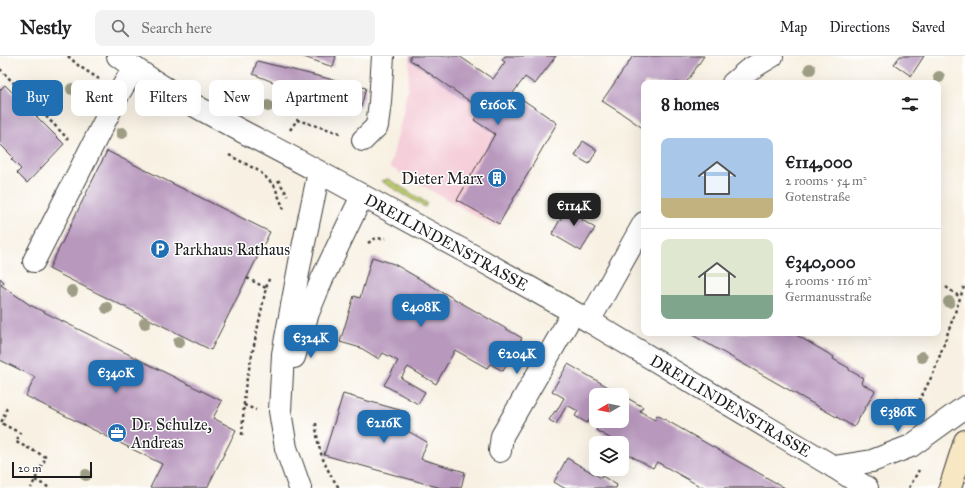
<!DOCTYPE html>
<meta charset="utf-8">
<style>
body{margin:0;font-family:"IM FELL Great Primer",serif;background:#f2f2f2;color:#202124;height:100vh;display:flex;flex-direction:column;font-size:15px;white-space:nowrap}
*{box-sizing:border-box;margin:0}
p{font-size:13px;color:#757577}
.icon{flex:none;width:22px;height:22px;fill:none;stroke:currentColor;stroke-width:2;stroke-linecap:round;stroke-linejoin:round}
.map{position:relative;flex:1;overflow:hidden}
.details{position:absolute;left:641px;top:24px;width:300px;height:256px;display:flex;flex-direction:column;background:#fff;border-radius:8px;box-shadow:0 4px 16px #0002}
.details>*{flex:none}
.guide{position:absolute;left:12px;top:24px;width:380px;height:36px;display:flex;gap:8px}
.needle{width:26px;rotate:260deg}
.controls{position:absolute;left:589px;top:332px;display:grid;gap:8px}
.controls a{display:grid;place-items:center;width:40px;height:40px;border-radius:8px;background:#fff;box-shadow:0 4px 16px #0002;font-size:20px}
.scale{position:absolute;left:12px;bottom:10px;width:80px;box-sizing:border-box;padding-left:4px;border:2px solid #1c1c1c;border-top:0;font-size:11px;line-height:14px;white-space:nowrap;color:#1c1c1c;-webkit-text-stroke:3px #fff;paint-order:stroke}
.price{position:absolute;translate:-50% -34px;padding:0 9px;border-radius:8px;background:#1f6fb2;color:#fff;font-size:13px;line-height:26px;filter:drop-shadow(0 1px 2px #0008)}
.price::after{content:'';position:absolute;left:50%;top:24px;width:12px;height:9px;margin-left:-6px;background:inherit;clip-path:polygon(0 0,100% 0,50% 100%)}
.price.on{background:#222;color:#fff}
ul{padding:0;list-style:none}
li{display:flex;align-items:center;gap:12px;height:100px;padding:0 20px}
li+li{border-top:1px solid #e0e0e0}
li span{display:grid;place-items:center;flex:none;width:112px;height:80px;border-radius:8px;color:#555}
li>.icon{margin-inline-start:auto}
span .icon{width:48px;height:48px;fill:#fffc;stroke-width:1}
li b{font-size:17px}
h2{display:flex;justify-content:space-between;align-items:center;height:48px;padding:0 20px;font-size:17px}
.pill{padding:0 14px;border-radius:8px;background:#fff;box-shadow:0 4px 16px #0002;font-size:14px;line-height:36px}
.pill.on{background:#1f6fb2;color:#fff}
header{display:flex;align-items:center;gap:24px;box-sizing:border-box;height:56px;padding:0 20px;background:#fff;border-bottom:1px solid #e0e0e0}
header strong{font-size:19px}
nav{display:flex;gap:22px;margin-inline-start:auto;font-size:14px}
.search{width:280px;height:36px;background:#f2f2f2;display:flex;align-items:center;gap:10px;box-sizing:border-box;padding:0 14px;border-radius:8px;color:#757577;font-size:15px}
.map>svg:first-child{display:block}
</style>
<header>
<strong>Nestly</strong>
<div class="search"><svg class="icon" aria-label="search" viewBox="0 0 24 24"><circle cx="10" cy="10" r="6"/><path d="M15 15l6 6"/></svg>Search here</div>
<nav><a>Map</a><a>Directions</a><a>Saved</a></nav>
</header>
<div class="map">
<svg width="965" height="432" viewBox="0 0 965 432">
<rect width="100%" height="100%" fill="#fff"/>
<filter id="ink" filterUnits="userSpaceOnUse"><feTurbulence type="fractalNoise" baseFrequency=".025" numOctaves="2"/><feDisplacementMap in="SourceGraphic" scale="8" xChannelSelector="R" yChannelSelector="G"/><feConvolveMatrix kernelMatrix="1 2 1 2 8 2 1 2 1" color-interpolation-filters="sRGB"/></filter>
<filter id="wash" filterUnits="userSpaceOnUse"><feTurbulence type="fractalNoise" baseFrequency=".012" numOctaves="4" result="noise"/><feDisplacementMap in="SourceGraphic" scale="16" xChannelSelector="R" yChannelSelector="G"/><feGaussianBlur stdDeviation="0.9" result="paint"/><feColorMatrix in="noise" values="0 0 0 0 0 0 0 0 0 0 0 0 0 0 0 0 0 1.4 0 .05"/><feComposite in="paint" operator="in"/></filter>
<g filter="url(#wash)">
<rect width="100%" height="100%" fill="#f8f1e3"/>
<path fill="#f5cfd9" d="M410 0H459L557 67 497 172 390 111 403 57 408 28Z"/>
<path fill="#bccb6d" stroke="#6c7444" d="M388 123 427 147 425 151 381 125Z"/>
<g id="blocks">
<g fill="#b898bd" fill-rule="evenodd">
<path d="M301 0H336L333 11Z"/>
<path d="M410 0H459L493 23 505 6 502 4 505 0H556L535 28 525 21 513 37 557 67 499 168 457 144 495 78 474 64 481 53 410 4Z"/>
<path d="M633 0H704L686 27H644V73L624 59 602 45Z"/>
<path d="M900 0H924L911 20 894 8Z"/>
<path d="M257 5 366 32 361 51 299 34 300 30 295 29 294 33 283 30 253 18Z"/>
<path d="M5 29 64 88 27 127 17 117 21 113 11 103 13 101 0 88V34Z"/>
<path d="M583 85 597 94 589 108 575 100Z"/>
<path d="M107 95 270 176 211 294 49 213Z"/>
<path d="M574 144 588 153 582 164 595 172 581 195 552 178 565 155 567 156Z"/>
<path d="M372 201 394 208 522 282 503 315 490 308 487 312 455 294 436 328 408 311 401 322 425 336 418 348 384 329 398 305 383 297 379 303 361 292 340 286 354 240 360 242Z"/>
<path d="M0 222 4 226 1 229 30 249 222 345 213 362 236 374 207 432H150L162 408 26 340 35 321 0 304Z"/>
<path d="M689 277H793L834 301 833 303 849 312V314L863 322 861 327 875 335 854 371Z"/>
<path d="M568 308 643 351 640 355 651 362 655 364 657 359 785 432H703L657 406 653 412 622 395V387H618L596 374 598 370 589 364 587 367 575 360 578 355 567 349 556 368 549 364 555 355 556 356 564 342 552 335ZM596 339H622V365H596Z"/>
<path d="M343 338 403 355 399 370 427 386 421 403 465 416 461 432H441L324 399Z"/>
<path d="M567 402 601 422 602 420 617 429 616 432H564L554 426Z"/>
</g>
</g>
</g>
<g filter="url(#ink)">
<use href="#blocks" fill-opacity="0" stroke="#3d3c3a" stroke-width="1"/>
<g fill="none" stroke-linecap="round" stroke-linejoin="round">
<g stroke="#3d3c3a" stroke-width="24">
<g id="minor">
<path d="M118 0C180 47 252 79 319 116"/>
<path d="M733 27 747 15 772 0"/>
<path d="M363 84 377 70 380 46 383 0"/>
<path d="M34 205 119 37 134 12"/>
<path d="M589 265 644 167"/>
<path d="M500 395 502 380 573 257"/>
</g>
</g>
<g stroke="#3d3c3a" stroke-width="24">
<g id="tertiary">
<path d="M294 301 308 257 322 223 362 140"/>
<path d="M834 411 872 405 911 390 965 351"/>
<path id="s1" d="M300 432 286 392 280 355 283 298 301 201 319 116 477 202 589 265 834 411 867 432"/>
</g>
</g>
<g stroke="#3d3c3a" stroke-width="24">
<path id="secondary" d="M950 432 965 385"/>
</g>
<g stroke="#3d3c3a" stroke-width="2.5" stroke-dasharray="3 3" stroke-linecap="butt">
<path d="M68 0 79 10 99 23"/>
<path d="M0 13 68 83"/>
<path d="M140 49 152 55"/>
<path d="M290 74 297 64 340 77"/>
<path d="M229 99 259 115 274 129 283 151 284 156"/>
<path d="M278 124 288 140"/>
<path d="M368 187 374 183 386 182"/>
<path d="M247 222 266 232"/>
<path d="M946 231 960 241"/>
<path d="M244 349 256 354"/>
<path d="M7 352 1 367 20 377 16 386 46 401 31 432"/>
<path d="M903 363 919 345 934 316 965 228"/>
<path d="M316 367C317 393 324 410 339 432"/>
<path d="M242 379 245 332 266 232 270 220"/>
<path d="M35 424 50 432"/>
<path d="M909 432 919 414"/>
</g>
<use href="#minor" stroke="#fff" stroke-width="22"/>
<use href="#tertiary" stroke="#fff" stroke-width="22"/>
<use href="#secondary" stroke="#f7e8c3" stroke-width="22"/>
</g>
<g fill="#9e9d85">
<circle cx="810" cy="13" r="6"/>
<circle cx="939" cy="21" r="6"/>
<circle cx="72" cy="33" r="6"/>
<circle cx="268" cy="50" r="6"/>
<circle cx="122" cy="77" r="6"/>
<circle cx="72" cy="235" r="6"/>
<circle cx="949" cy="246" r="6"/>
<circle cx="107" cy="252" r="6"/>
<circle cx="145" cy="267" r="6"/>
<circle cx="179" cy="286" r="6"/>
<circle cx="922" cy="301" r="6"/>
<circle cx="897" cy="348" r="6"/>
<circle cx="86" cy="419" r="6"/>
</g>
</g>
<defs>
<g id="building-disc" transform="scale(1)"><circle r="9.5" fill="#1f6fb2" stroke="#fff"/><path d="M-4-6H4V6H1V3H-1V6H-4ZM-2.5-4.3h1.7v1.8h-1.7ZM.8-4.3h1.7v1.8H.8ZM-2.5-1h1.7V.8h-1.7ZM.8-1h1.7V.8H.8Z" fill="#fff"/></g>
<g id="parking-disc" transform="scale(1)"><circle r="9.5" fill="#1f6fb2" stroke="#fff"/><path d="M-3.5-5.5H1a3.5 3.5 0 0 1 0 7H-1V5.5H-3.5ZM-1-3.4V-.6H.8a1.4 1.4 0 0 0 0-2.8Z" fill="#fff"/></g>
<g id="office-disc" transform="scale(1)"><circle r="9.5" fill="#1f6fb2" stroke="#fff"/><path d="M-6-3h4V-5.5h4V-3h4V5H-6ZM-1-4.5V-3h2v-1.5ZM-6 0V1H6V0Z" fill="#fff"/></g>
</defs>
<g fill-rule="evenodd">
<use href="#building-disc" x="497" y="122"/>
<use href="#parking-disc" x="160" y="193"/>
<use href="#office-disc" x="117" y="377"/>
</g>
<g text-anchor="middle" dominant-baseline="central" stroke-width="3" stroke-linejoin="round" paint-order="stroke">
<g font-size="16" fill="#1c1c1c" stroke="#fff" text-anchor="start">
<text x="483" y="122" text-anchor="end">Dieter Marx</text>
<text x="174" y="193">Parkhaus Rathaus</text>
<text x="131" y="368">Dr. Schulze,<tspan x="131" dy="18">Andreas</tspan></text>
</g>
<g font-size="16" fill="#1c1c1c" stroke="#fff">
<text stroke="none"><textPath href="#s1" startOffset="468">DREILINDENSTRASSE</textPath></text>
<text stroke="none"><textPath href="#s1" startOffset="796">DREILINDENSTRASSE</textPath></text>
</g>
</g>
</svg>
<div class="controls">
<a><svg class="needle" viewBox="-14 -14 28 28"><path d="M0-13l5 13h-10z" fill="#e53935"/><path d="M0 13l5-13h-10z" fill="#757577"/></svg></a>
<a><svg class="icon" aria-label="layers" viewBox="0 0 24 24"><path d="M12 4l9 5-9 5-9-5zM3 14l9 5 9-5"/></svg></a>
</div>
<div class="scale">20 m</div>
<b class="price" style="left:498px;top:70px">€160K</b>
<b class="price on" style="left:574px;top:171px">€114K</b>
<b class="price" style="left:421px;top:272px">€408K</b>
<b class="price" style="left:311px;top:303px">€324K</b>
<b class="price" style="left:517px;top:319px">€204K</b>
<b class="price" style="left:116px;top:338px">€340K</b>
<b class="price" style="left:898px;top:377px">€386K</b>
<b class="price" style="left:384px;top:388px">€216K</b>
<div class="guide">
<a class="pill on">Buy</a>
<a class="pill">Rent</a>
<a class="pill">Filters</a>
<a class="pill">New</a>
<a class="pill">Apartment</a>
</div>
<section class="details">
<h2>8 homes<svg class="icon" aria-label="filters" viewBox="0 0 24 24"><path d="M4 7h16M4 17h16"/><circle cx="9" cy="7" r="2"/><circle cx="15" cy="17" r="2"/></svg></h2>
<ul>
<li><span style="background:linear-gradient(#a9c7e8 75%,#c2b280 0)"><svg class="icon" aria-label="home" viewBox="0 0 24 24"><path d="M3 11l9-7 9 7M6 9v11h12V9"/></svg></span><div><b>€114,000</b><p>2 rooms · 54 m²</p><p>Gotenstraße</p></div></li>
<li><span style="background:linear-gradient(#dfe7d0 70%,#7fa58c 0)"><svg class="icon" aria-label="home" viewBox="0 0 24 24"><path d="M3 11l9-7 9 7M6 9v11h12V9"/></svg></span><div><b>€340,000</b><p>4 rooms · 116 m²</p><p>Germanusstraße</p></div></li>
</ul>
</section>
</div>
